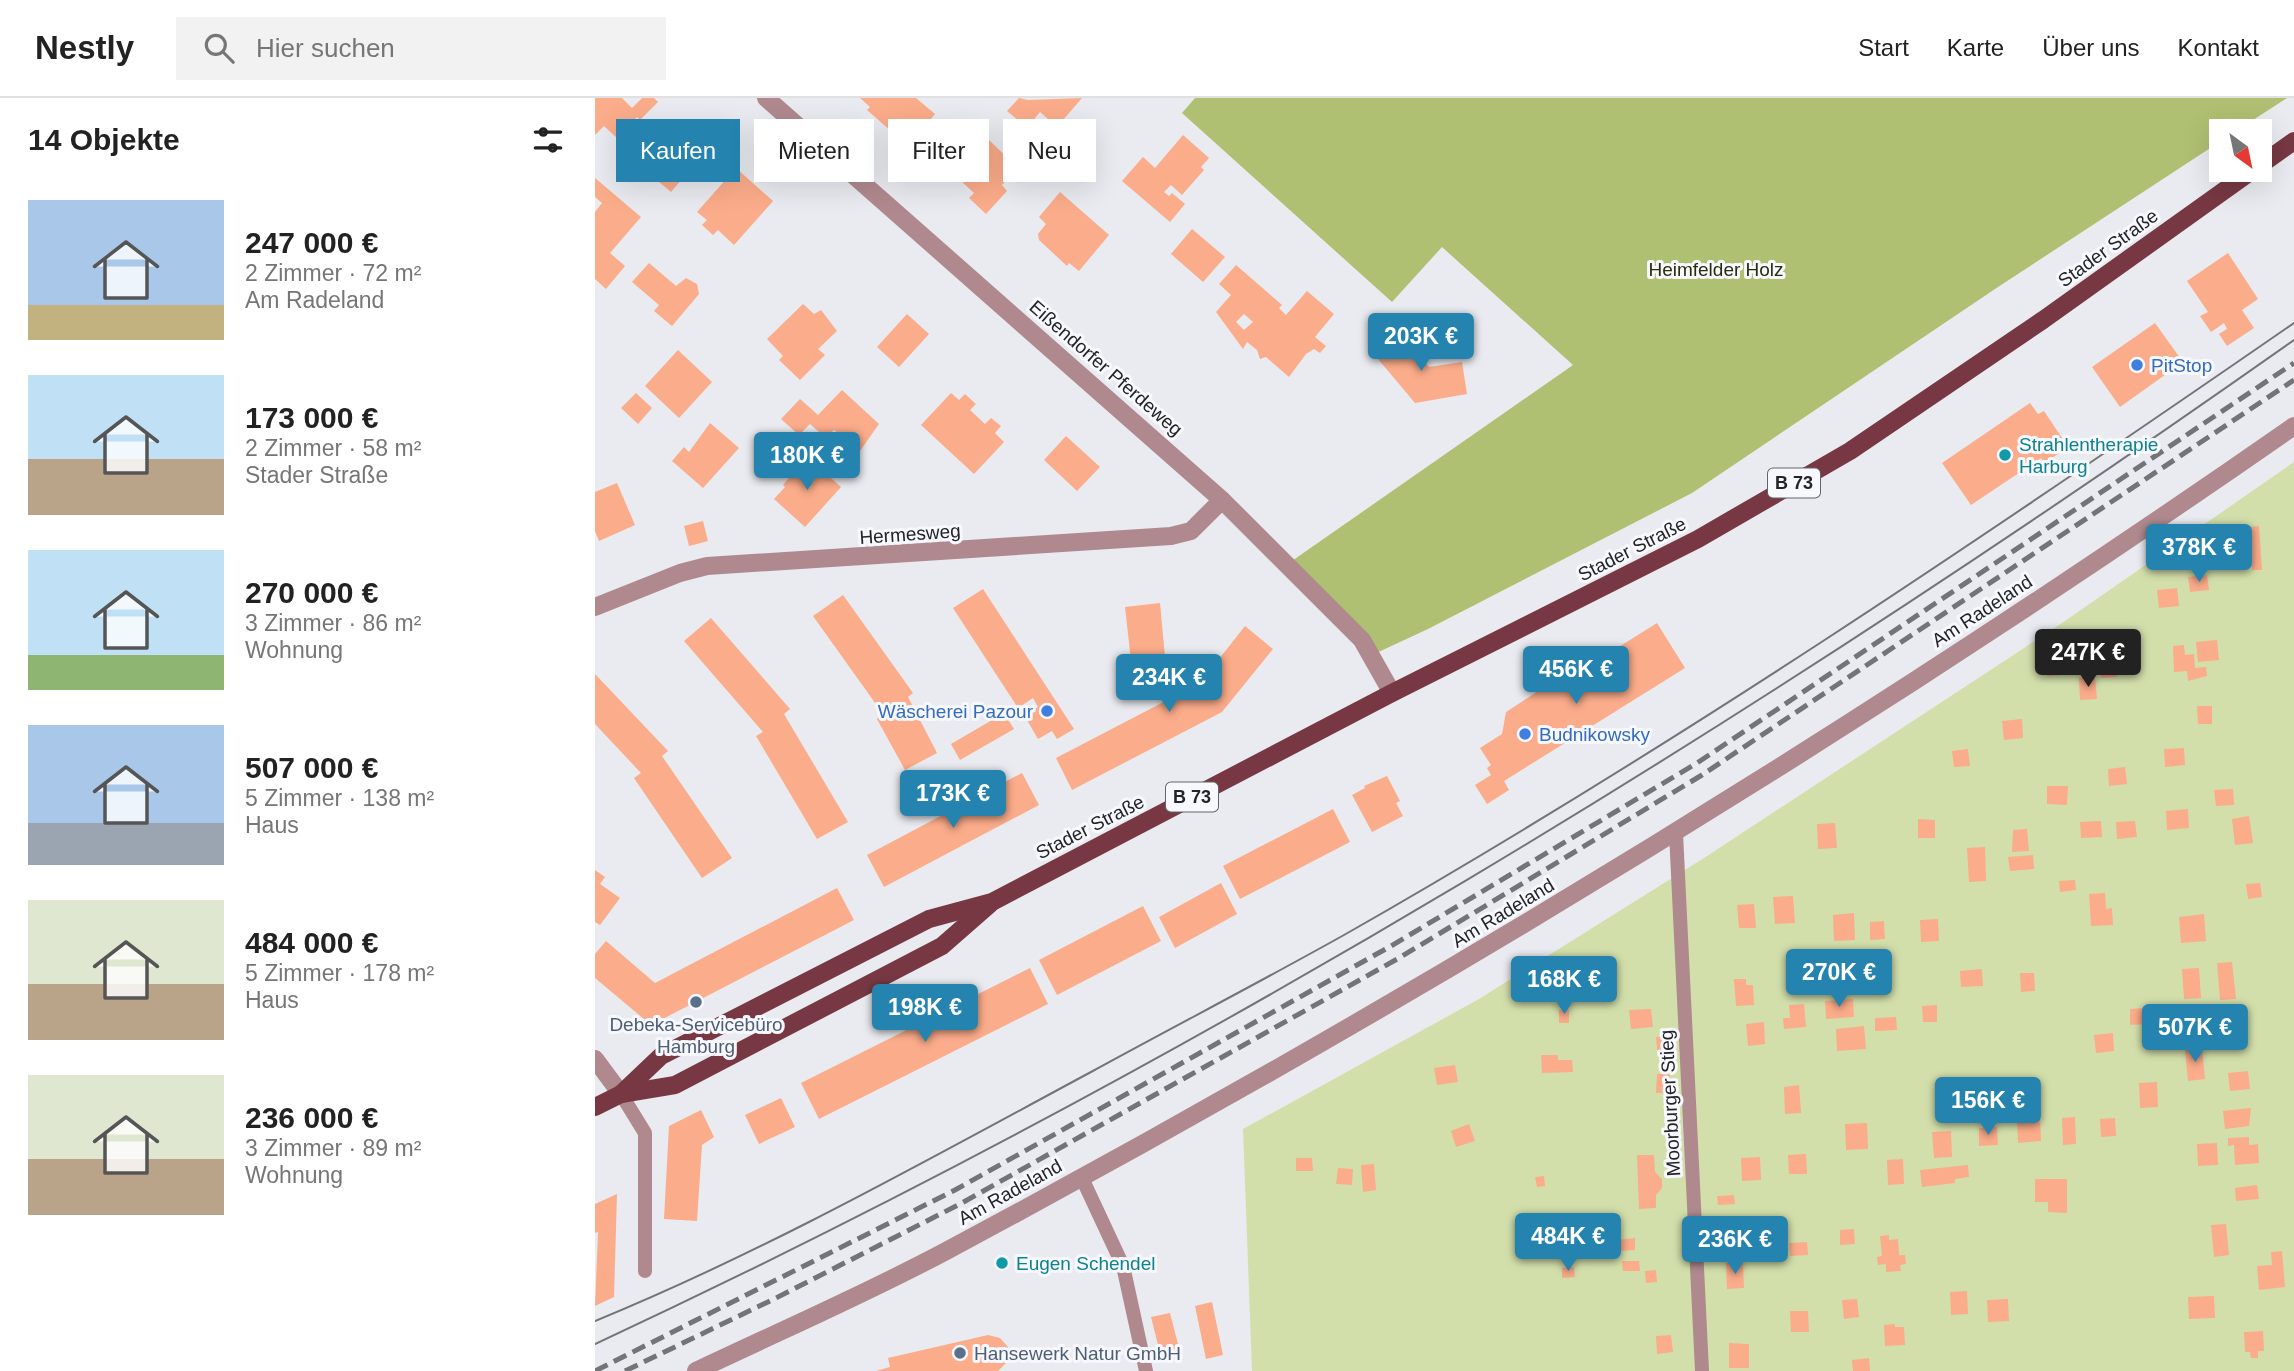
<!DOCTYPE html>
<html lang="de">
<meta charset="utf-8">
<style>
body{margin:0;font-family:Helvetica,sans-serif;background:#f2f2f2;color:#222;height:100vh;display:flex;flex-direction:column;font-size:26px;white-space:nowrap}
*{box-sizing:border-box;margin:0}
p{font-size:23px;color:#767676}
.icon{flex:none;width:38px;height:38px;fill:none;stroke:currentColor;stroke-width:2;stroke-linecap:round;stroke-linejoin:round}
.map{position:relative;flex:1;overflow:hidden}
.drawer{display:flex;flex-direction:column;background:#fff;width:595px}
.drawer>*{flex:none}
.banner{position:absolute;left:21px;top:21px;width:665px;height:63px;display:flex;gap:14px}
.needle{width:46px;rotate:147deg}
.buttons{position:absolute;left:1614px;top:21px;display:grid;gap:14px}
.buttons a{display:grid;place-items:center;width:63px;height:63px;border-radius:0px;background:#fff;box-shadow:0 7px 28px #0002;font-size:35px}
.price{position:absolute;translate:-50% -60px;padding:0 16px;border-radius:7px;background:#2484af;color:#fff;font-size:23px;line-height:46px;filter:drop-shadow(0 2px 4px #0008)}
.price::after{content:'';position:absolute;left:50%;top:42px;width:21px;height:16px;margin-left:-10px;background:inherit;clip-path:polygon(0 0,100% 0,50% 100%)}
.price.selected{background:#222;color:#fff}
ul{padding:0;list-style:none}
li{display:flex;align-items:center;gap:21px;height:175px;padding:0 28px}
li span{display:grid;place-items:center;flex:none;width:196px;height:140px;border-radius:0px;color:#555}
li>.icon{margin-inline-start:auto}
span .icon{width:84px;height:84px;fill:#fffc;stroke-width:1}
li b{font-size:30px}
h2{display:flex;justify-content:space-between;align-items:center;height:84px;padding:0 28px;font-size:30px}
.tag{padding:0 24px;border-radius:0px;background:#fff;box-shadow:0 7px 28px #0002;font-size:24px;line-height:63px}
.tag.selected{background:#2484af;color:#fff}
header{display:flex;align-items:center;gap:42px;box-sizing:border-box;height:98px;padding:0 35px;background:#fff;border-bottom:2px solid #e0e0e0}
header strong{font-size:33px}
nav{display:flex;gap:38px;margin-inline-start:auto;font-size:24px}
.search{width:490px;height:63px;background:#f2f2f2;display:flex;align-items:center;gap:18px;box-sizing:border-box;padding:0 24px;border-radius:0px;color:#767676;font-size:26px}
main{display:flex;flex:1;min-height:0}
.map>svg:first-child{display:block}
</style>
<header>
<strong>Nestly</strong>
<div class="search"><svg class="icon" aria-label="search" viewBox="0 0 24 24"><circle cx="10" cy="10" r="6"/><path d="M15 15l6 6"/></svg>Hier suchen</div>
<nav><a>Start</a><a>Karte</a><a>Über uns</a><a>Kontakt</a></nav>
</header>
<main>
<section class="drawer">
<h2>14 Objekte<svg class="icon" aria-label="filters" viewBox="0 0 24 24"><path d="M4 7h16M4 17h16"/><circle cx="9" cy="7" r="2"/><circle cx="15" cy="17" r="2"/></svg></h2>
<ul>
<li><span style="background:linear-gradient(#a9c7e8 75%,#c2b280 0)"><svg class="icon" aria-label="home" viewBox="0 0 24 24"><path d="M3 11l9-7 9 7M6 9v11h12V9"/></svg></span><div><b>247 000 €</b><p>2 Zimmer · 72 m²</p><p>Am Radeland</p></div></li>
<li><span style="background:linear-gradient(#bfe0f5 60%,#b9a48a 0)"><svg class="icon" aria-label="home" viewBox="0 0 24 24"><path d="M3 11l9-7 9 7M6 9v11h12V9"/></svg></span><div><b>173 000 €</b><p>2 Zimmer · 58 m²</p><p>Stader Straße</p></div></li>
<li><span style="background:linear-gradient(#bfe0f5 75%,#8fb573 0)"><svg class="icon" aria-label="home" viewBox="0 0 24 24"><path d="M3 11l9-7 9 7M6 9v11h12V9"/></svg></span><div><b>270 000 €</b><p>3 Zimmer · 86 m²</p><p>Wohnung</p></div></li>
<li><span style="background:linear-gradient(#a9c7e8 70%,#9aa5b1 0)"><svg class="icon" aria-label="home" viewBox="0 0 24 24"><path d="M3 11l9-7 9 7M6 9v11h12V9"/></svg></span><div><b>507 000 €</b><p>5 Zimmer · 138 m²</p><p>Haus</p></div></li>
<li><span style="background:linear-gradient(#dfe7d0 60%,#b9a48a 0)"><svg class="icon" aria-label="home" viewBox="0 0 24 24"><path d="M3 11l9-7 9 7M6 9v11h12V9"/></svg></span><div><b>484 000 €</b><p>5 Zimmer · 178 m²</p><p>Haus</p></div></li>
<li><span style="background:linear-gradient(#dfe7d0 60%,#b9a48a 0)"><svg class="icon" aria-label="home" viewBox="0 0 24 24"><path d="M3 11l9-7 9 7M6 9v11h12V9"/></svg></span><div><b>236 000 €</b><p>3 Zimmer · 89 m²</p><p>Wohnung</p></div></li>
</ul>
</section>
<div class="map">
<svg width="1699" height="1273" viewBox="0 0 1699 1273">
<rect width="100%" height="100%" fill="#e9ebf0"/>
<path fill="#d3dfab" d="M1699 364V1273H657L648 1031 884 901 1109 760 1467 525Z"/>
<path fill="#afc072" d="M600 0H1692L1641 33H1626V43L1403 189 1097 395 833 531 777 557 694 465 978 267 847 149 797 204 587 15Z"/>
<g fill="#fbac8a" fill-rule="evenodd">
<path d="M0 0H27L37 10 47 0H59L63 4 45 22 42 19 22 40 9 28 0 37Z"/>
<path d="M265 0H321L340 16 319 41 304 24 296 33 272 12 275 9Z"/>
<path d="M424 0 433 2 487 0 462 29 445 14 432 30 412 13Z"/>
<path d="M59 37 74 50 71 53 79 59 89 47 105 60 76 94 38 62Z"/>
<path d="M588 37 614 60 606 69 609 72 587 97 576 87 569 94 574 98 577 95 590 106 575 124 527 83 548 59 560 70Z"/>
<path d="M393 41 423 70 407 87 412 93 391 116 374 100 379 95 347 65 362 49 375 60Z"/>
<path d="M141 70 178 103 139 147 123 132 118 137 107 127 112 122 102 114Z"/>
<path d="M0 80 46 119 15 155 30 168 11 191 0 181V114L7 105 0 99Z"/>
<path d="M465 94 514 137 484 173 474 165 472 168 444 142 443 136 451 126 444 119Z"/>
<path d="M597 131 630 159 608 184 576 156Z"/>
<path d="M1633 155 1663 201 1647 212 1659 230 1632 248 1624 236 1632 231 1629 225 1616 234 1605 218 1613 214 1592 183Z"/>
<path d="M54 165 81 188 91 180 102 186 104 196 77 228 59 213 64 207 37 184Z"/>
<path d="M641 167 687 207 684 210 691 217 712 193 739 216 720 239 731 248 725 255 719 251 711 256 694 279 671 259 665 261 662 252 652 244 648 251 621 214 636 197 624 186ZM649 216 658 224 649 232 641 224Z"/>
<path d="M208 206 219 216 226 212 242 233 223 251 230 257 205 282 184 262 188 258 172 241Z"/>
<path d="M312 216 334 236 304 269 282 249Z"/>
<path d="M1560 225 1588 264 1525 309 1497 269Z"/>
<path d="M806 236 834 269 867 264 872 296 820 305 778 255Z"/>
<path d="M83 252 117 284 84 320 50 288Z"/>
<path d="M247 292 284 326 265 353 239 332 231 340 215 326 204 337 186 321 205 301 223 317Z"/>
<path d="M41 295 57 310 43 326 26 310Z"/>
<path d="M356 295 364 302 370 296 381 306 375 312 390 326 396 320 406 328 400 335 409 344 379 376 326 327Z"/>
<path d="M1435 305 1443 316 1449 313 1473 349 1450 365 1446 360 1376 407 1347 365Z"/>
<path d="M115 325 144 350 108 390 77 363 89 349 94 354Z"/>
<path d="M471 338 505 369 482 393 449 362Z"/>
<path d="M212 359 246 389 210 429 179 401 190 389 188 387Z"/>
<path d="M22 385 40 427 4 443 0 433V394Z"/>
<path d="M108 423 113 443 94 448 89 428Z"/>
<path d="M1664 428 1667 472H1657L1654 429Z"/>
<path d="M1612 477 1614 492 1595 494 1593 479Z"/>
<path d="M1582 490 1584 508 1564 510 1562 492Z"/>
<path d="M388 491 479 631 462 641 457 633 443 641 429 617 443 609 438 600 423 610 358 510Z"/>
<path d="M248 497 318 595 313 599 342 655 310 672 282 621 288 616 218 518Z"/>
<path d="M565 505 570 559 536 563 530 509Z"/>
<path d="M116 520 195 611 189 616 253 724 222 741 161 638 168 634 89 543Z"/>
<path d="M1062 525 1090 570 909 683 914 692 892 706 880 687 896 677 892 670 896 667 885 650 907 636 911 614 963 580 971 582Z"/>
<path d="M650 528 678 551 627 614 477 692 461 660 605 585Z"/>
<path d="M1622 542 1624 562 1603 564 1601 544Z"/>
<path d="M1589 547 1590 557 1599 556 1600 570 1611 569 1612 578 1593 583 1592 573 1579 574 1578 548Z"/>
<path d="M1465 556 1466 577 1452 578 1451 557Z"/>
<path d="M1521 560 1522 579 1506 580 1505 561Z"/>
<path d="M0 576 73 653 67 658 137 760 107 780 39 680 46 675 0 626Z"/>
<path d="M1500 579 1502 601 1485 602 1484 580Z"/>
<path d="M1602 608H1617V626H1603Z"/>
<path d="M409 615 419 631 365 662 356 646Z"/>
<path d="M1427 621 1428 640 1409 642 1407 623Z"/>
<path d="M1589 650 1590 667 1570 669 1569 651Z"/>
<path d="M1373 651 1375 668 1359 669 1357 653Z"/>
<path d="M1530 669 1532 686 1514 688 1513 671Z"/>
<path d="M427 675 444 707 289 789 272 757Z"/>
<path d="M792 678 805 703 801 705 808 718 777 734 757 697 770 690 769 688Z"/>
<path d="M1452 688H1473L1472 707 1452 706Z"/>
<path d="M1638 691 1639 707 1621 708 1619 692Z"/>
<path d="M738 711 755 744 645 801 628 768Z"/>
<path d="M1593 711 1594 730 1572 732 1571 713Z"/>
<path d="M1654 718 1658 745 1640 747 1637 721Z"/>
<path d="M1323 721 1340 722V740H1323Z"/>
<path d="M1506 723 1507 739 1486 740 1485 724Z"/>
<path d="M1540 723 1542 739 1522 741 1521 724Z"/>
<path d="M1240 725 1242 750 1223 751 1222 726Z"/>
<path d="M1432 731 1434 753 1417 754 1418 732Z"/>
<path d="M1390 749 1391 783 1374 784 1372 750Z"/>
<path d="M1438 757 1439 771 1415 773 1413 759Z"/>
<path d="M0 772 10 779 5 786 25 800 5 827 0 824Z"/>
<path d="M1480 782 1481 792 1465 794 1464 783Z"/>
<path d="M626 785 642 816 580 850 564 819Z"/>
<path d="M1665 785 1667 799 1653 801 1651 786Z"/>
<path d="M242 790 259 822 56 927 0 880V856L11 843 60 885Z"/>
<path d="M1510 795 1511 811 1517 810 1518 827 1496 828 1494 796Z"/>
<path d="M1198 798 1200 825 1180 826 1178 799Z"/>
<path d="M1159 806 1161 830H1144L1142 807Z"/>
<path d="M548 808 566 843 462 897 444 862Z"/>
<path d="M1259 815 1260 842 1239 843 1238 817Z"/>
<path d="M1609 816 1611 843 1586 845 1584 819Z"/>
<path d="M1343 821 1344 843 1326 844 1325 822Z"/>
<path d="M1289 823 1290 841 1275 842V824Z"/>
<path d="M1295 855 1296 866 1274 867 1273 856Z"/>
<path d="M1637 864 1641 901 1625 902 1622 865Z"/>
<path d="M435 870 453 906 224 1021 206 985Z"/>
<path d="M1604 870 1606 900 1589 901 1587 871Z"/>
<path d="M1387 871 1388 888 1366 889 1365 873Z"/>
<path d="M1425 875H1439L1440 893 1426 894Z"/>
<path d="M1139 881H1151V887H1158L1159 907 1141 908Z"/>
<path d="M1258 901 1259 919 1231 921 1230 903Z"/>
<path d="M1209 906 1211 929 1189 931 1188 920H1195L1194 907Z"/>
<path d="M1645 906 1646 918 1625 920 1624 909Z"/>
<path d="M1342 907V924H1328L1327 908Z"/>
<path d="M1551 910 1552 926 1535 927V911Z"/>
<path d="M1056 911 1058 929 1036 931 1034 912Z"/>
<rect x="964" y="912" width="10" height="13"/>
<path d="M1301 919 1302 932 1280 933V920Z"/>
<path d="M1169 924 1170 946 1153 948 1151 926Z"/>
<path d="M1643 924 1645 941 1628 944 1625 926Z"/>
<path d="M1269 928 1271 951 1242 953 1241 931Z"/>
<path d="M1518 935 1519 953 1501 955 1499 937Z"/>
<path d="M1076 938 1077 959 1063 960 1061 939Z"/>
<path d="M1607 950 1610 981 1593 983 1590 952Z"/>
<path d="M946 957H963V962H977L978 974 947 975Z"/>
<path d="M860 967 863 984 842 987 839 970Z"/>
<path d="M1653 973 1655 991 1635 993 1633 975Z"/>
<path d="M1062 976H1075V995H1061Z"/>
<path d="M1562 984 1563 1009 1545 1010 1544 985Z"/>
<path d="M1204 987 1206 1015 1190 1016 1189 989Z"/>
<path d="M186 1000 200 1029 164 1046 150 1017Z"/>
<path d="M1656 1010 1654 1028 1630 1031 1628 1013Z"/>
<path d="M106 1012 119 1039 107 1047 102 1123 69 1121 74 1028Z"/>
<path d="M1445 1019 1446 1043 1423 1045 1422 1020Z"/>
<path d="M1480 1019 1481 1046 1468 1047 1467 1020Z"/>
<path d="M1520 1020 1521 1038 1506 1039 1505 1021Z"/>
<path d="M1272 1025 1273 1051 1251 1052 1250 1026Z"/>
<path d="M874 1026 880 1043 861 1049 856 1033Z"/>
<path d="M1402 1029 1403 1047 1384 1048V1030Z"/>
<path d="M1356 1033 1357 1059 1339 1060 1337 1034Z"/>
<path d="M1654 1039V1047L1663 1046 1664 1065 1640 1067 1639 1047 1633 1048V1040Z"/>
<path d="M1622 1045 1623 1067 1603 1068 1602 1046Z"/>
<path d="M1211 1056 1212 1076H1194L1193 1057Z"/>
<path d="M1042 1057H1059L1060 1074 1067 1081V1090L1061 1097V1110L1044 1111Z"/>
<path d="M1165 1059 1166 1082 1147 1083 1146 1060Z"/>
<path d="M701 1060H717L718 1073H701Z"/>
<path d="M1308 1061 1309 1086 1293 1087 1292 1062Z"/>
<path d="M779 1066 781 1092 768 1094 766 1067Z"/>
<path d="M1373 1067 1374 1079 1360 1081V1085L1327 1089 1325 1072Z"/>
<path d="M743 1070 758 1071 757 1087 741 1086Z"/>
<path d="M949 1078 950 1088 942 1089 940 1079Z"/>
<path d="M1440 1081H1472V1115L1453 1114V1104H1440Z"/>
<path d="M1662 1087 1664 1101 1641 1103 1640 1090Z"/>
<path d="M22 1096 19 1199 0 1208 3 1134 0 1135V1106Z"/>
<path d="M1139 1097 1140 1106 1123 1107 1122 1098Z"/>
<path d="M966 1116H982V1135L966 1134Z"/>
<path d="M1631 1126 1634 1157 1619 1159 1616 1127Z"/>
<path d="M1259 1131 1260 1146 1245 1147V1132Z"/>
<path d="M1294 1137V1142L1303 1141 1304 1157H1310L1311 1166 1305 1167 1306 1173 1291 1174V1166L1283 1167 1282 1159 1287 1158 1285 1138Z"/>
<path d="M1040 1140V1152L1024 1153 1023 1142Z"/>
<path d="M1212 1144 1213 1157 1195 1158 1194 1145Z"/>
<path d="M1687 1153 1690 1189 1664 1192 1662 1168 1677 1167 1676 1154Z"/>
<path d="M1027 1163H1044L1045 1173H1028Z"/>
<path d="M1131 1165H1148L1149 1190 1132 1191Z"/>
<path d="M979 1169 980 1179 967 1180V1170Z"/>
<path d="M1061 1172 1062 1184 1051 1185 1050 1173Z"/>
<path d="M1372 1193 1373 1216 1356 1217 1355 1194Z"/>
<path d="M1619 1198 1620 1220 1594 1221 1593 1199Z"/>
<path d="M1262 1201 1264 1219 1249 1221 1247 1202Z"/>
<path d="M1413 1201 1414 1223 1393 1224 1392 1202Z"/>
<path d="M617 1204 628 1257 611 1261 600 1208Z"/>
<path d="M1195 1213H1213L1214 1234H1196Z"/>
<path d="M575 1215 584 1250 565 1255 556 1219Z"/>
<path d="M1300 1226V1229H1309L1310 1247 1290 1248 1289 1227Z"/>
<path d="M1668 1233 1669 1253H1663V1260H1656L1655 1254H1650L1649 1234Z"/>
<path d="M393 1237 405 1240 413 1249 412 1264 403 1273H281L295 1269 293 1260Z"/>
<path d="M1076 1237 1078 1254 1062 1256 1061 1238Z"/>
<path d="M1134 1245 1154 1246V1270H1134Z"/>
<path d="M1274 1260 1275 1273H1258L1257 1262Z"/>
</g>
<g fill="none" stroke-linecap="round" stroke-linejoin="round">
<g stroke="#af898e" stroke-width="14">
<path d="M1081 735 1107 1273"/>
<path d="M26 996 50 1035V1173"/>
<path d="M486 1078 528 1168 551 1273"/>
</g>
<g stroke="#af898e" stroke-width="18">
<path d="M171 0 627 402 767 542 797 595"/>
<path d="M0 509 85 475 112 468 576 438 596 433 627 402"/>
<path d="M101 1273C185 1233 271 1196 353 1152 817 904 1267 629 1699 328"/>
</g>
<path stroke="#af898e" stroke-width="18" d="M0 961 26 996"/>
<g stroke="#773843" stroke-width="18">
<path d="M1664 68 1699 43"/>
<path d="M26 996 80 987 347 848 395 806"/>
<path d="M0 1009 26 996 66 958 334 821 397 804 797 595 1103 441 1255 353 1448 222 1658 72"/>
</g>
<g stroke="#737477" stroke-width="2">
<path d="M0 1223C171 1153 334 1061 496 974 580 928 665 884 749 837 1076 651 1389 439 1699 225"/>
<path d="M0 1246C599 967 1160 622 1699 242"/>
</g>
<g stroke="#737477" stroke-width="5" stroke-dasharray="14 7" stroke-linecap="butt">
<path d="M0 1273 360 1092 796 848 1102 665 1699 265"/>
<path d="M30 1273 181 1200 365 1106 804 860 1107 677 1699 282"/>
</g>
</g>
<g fill="#3f7fe0" stroke="#f6f8fd" stroke-width="2.5">
<circle cx="1542" cy="267" r="7"/>
<circle cx="452" cy="613" r="7"/>
<circle cx="930" cy="636" r="7"/>
</g>
<g fill="#0f9aa8" stroke="#f6f8fd" stroke-width="2.5">
<circle cx="1410" cy="357" r="7"/>
<circle cx="407" cy="1165" r="7"/>
</g>
<g fill="#5c6f8a" stroke="#f6f8fd" stroke-width="2.5">
<circle cx="101" cy="904" r="7"/>
<circle cx="365" cy="1255" r="7"/>
</g>
<g text-anchor="middle" dominant-baseline="central" stroke-width="6" stroke-linejoin="round" paint-order="stroke">
<g fill="#f6f8fd" stroke="#636466" stroke-width="2">
<rect x="1173" y="370.5" width="52" height="29" rx="5"/>
<rect x="571" y="684.5" width="52" height="29" rx="5"/>
</g>
<g font-size="18" font-weight="bold" fill="#242426">
<text x="1199" y="385">B 73</text>
<text x="597" y="699">B 73</text>
</g>
<g font-size="19" fill="#242426" stroke="#f6f8fd">
<text transform="translate(1513 150) rotate(-36)">Stader Straße</text>
<text transform="translate(511 270) rotate(41)">Eißendorfer Pferdeweg</text>
<text transform="translate(315 436) rotate(-4)">Hermesweg</text>
<text transform="translate(1037 451) rotate(-27)">Stader Straße</text>
<text transform="translate(1387 513) rotate(-33)">Am Radeland</text>
<text transform="translate(495 729) rotate(-27)">Stader Straße</text>
<text transform="translate(908 815) rotate(-31)">Am Radeland</text>
<text transform="translate(1075 1005) rotate(-93)">Moorburger Stieg</text>
<text transform="translate(415 1094) rotate(-29)">Am Radeland</text>
</g>
<g font-size="19" fill="#282e0c" stroke="#f6f8fd">
<text x="1121" y="171">Heimfelder Holz</text>
</g>
<g font-size="19" fill="#366cbe" stroke="#f6f8fd" text-anchor="start">
<text x="1556" y="267">PitStop</text>
<text x="438" y="613" text-anchor="end">Wäscherei Pazour</text>
<text x="944" y="636">Budnikowsky</text>
</g>
<g font-size="19" fill="#0d838f" stroke="#f6f8fd" text-anchor="start">
<text x="1424" y="346">Strahlentherapie<tspan x="1424" dy="22">Harburg</tspan></text>
<text x="421" y="1165">Eugen Schendel</text>
</g>
<g font-size="19" fill="#4e5e75" stroke="#f6f8fd">
<text x="101" y="926">Debeka-Servicebüro<tspan x="101" dy="22">Hamburg</tspan></text>
<text x="379" y="1255" text-anchor="start">Hansewerk Natur GmbH</text>
</g>
</g>
</svg>
<div class="buttons">
<a><svg class="needle" viewBox="-14 -14 28 28"><path d="M0-13l5 13h-10z" fill="#e53935"/><path d="M0 13l5-13h-10z" fill="#767676"/></svg></a>
</div>
<b class="price" style="left:826px;top:275px">203K €</b>
<b class="price" style="left:212px;top:394px">180K €</b>
<b class="price" style="left:1604px;top:486px">378K €</b>
<b class="price selected" style="left:1493px;top:591px">247K €</b>
<b class="price" style="left:981px;top:608px">456K €</b>
<b class="price" style="left:574px;top:616px">234K €</b>
<b class="price" style="left:358px;top:732px">173K €</b>
<b class="price" style="left:1244px;top:911px">270K €</b>
<b class="price" style="left:969px;top:918px">168K €</b>
<b class="price" style="left:330px;top:946px">198K €</b>
<b class="price" style="left:1600px;top:966px">507K €</b>
<b class="price" style="left:1393px;top:1039px">156K €</b>
<b class="price" style="left:973px;top:1175px">484K €</b>
<b class="price" style="left:1140px;top:1178px">236K €</b>
<div class="banner">
<a class="tag selected">Kaufen</a>
<a class="tag">Mieten</a>
<a class="tag">Filter</a>
<a class="tag">Neu</a>
</div>
</div>
</main>
